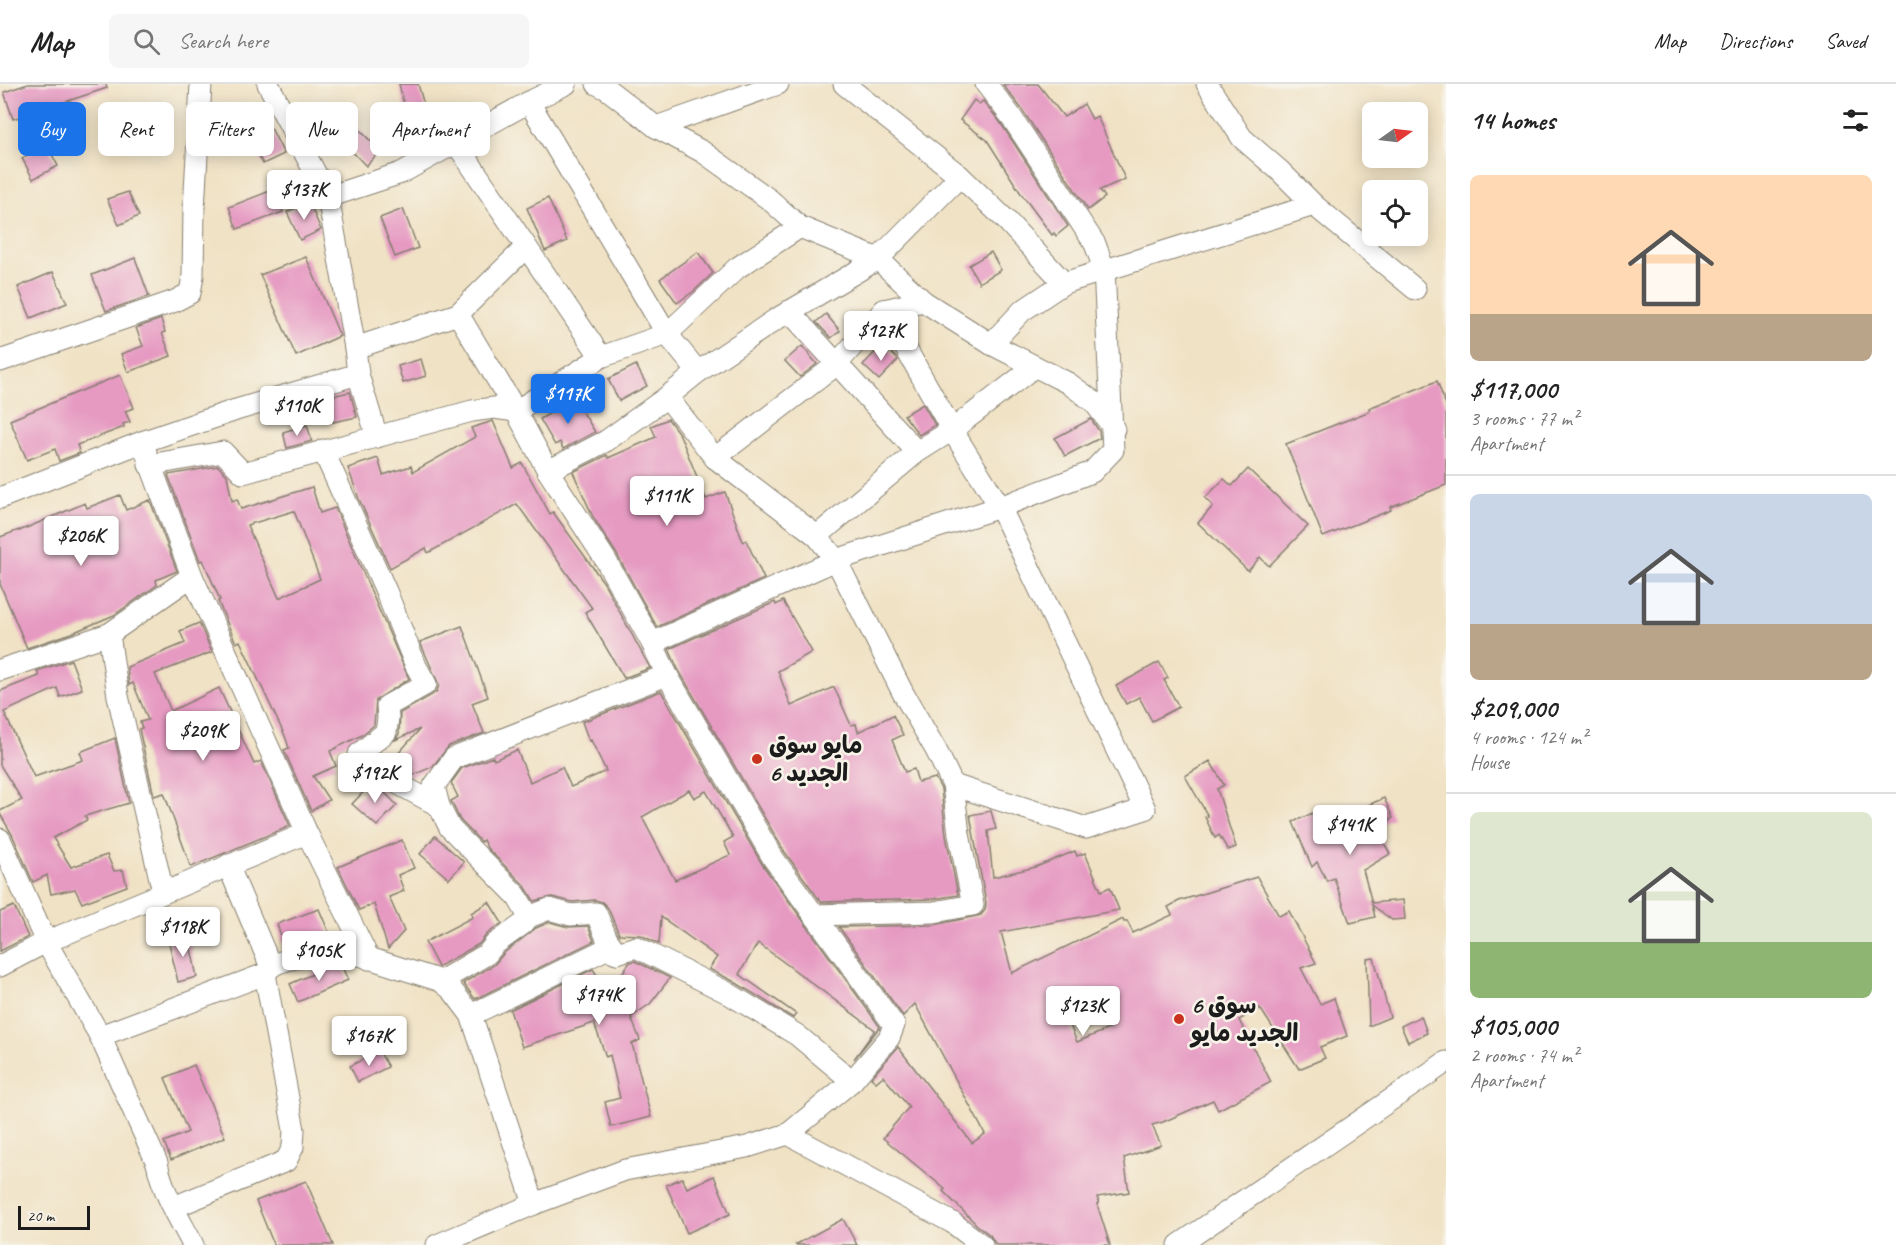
<!DOCTYPE html>
<meta charset="utf-8">
<style>
body{margin:0;font-family:Caveat,"Playpen Sans Arabic",sans-serif;background:#f6f6f6;color:#222;height:100vh;display:flex;flex-direction:column;font-size:22px;white-space:nowrap}
*{box-sizing:border-box;margin:0}
p{font-size:20px;color:#767676}
.icon{flex:none;width:33px;height:33px;fill:none;stroke:currentColor;stroke-width:2;stroke-linecap:round;stroke-linejoin:round}
.map{position:relative;flex:1;overflow:hidden}
.drawer{display:flex;flex-direction:column;background:#fff;width:450px}
.drawer>*{flex:none}
.banner{position:absolute;left:18px;top:18px;width:570px;height:54px;display:flex;gap:12px}
.needle{width:39px;rotate:76deg}
.fabs{position:absolute;left:1362px;top:18px;display:grid;gap:12px}
.fabs a{display:grid;place-items:center;width:66px;height:66px;border-radius:9px;background:#fff;box-shadow:0 3px 15px #0003;font-size:30px}
.scale{position:absolute;left:18px;bottom:15px;width:72px;box-sizing:border-box;padding-left:6px;border:3px solid #1c1c1c;border-top:0;font-size:16px;line-height:21px;white-space:nowrap;color:#1c1c1c;-webkit-text-stroke:4px #f7f3e8;paint-order:stroke}
.price{position:absolute;translate:-50% -51px;padding:0 14px;border-radius:6px;background:#fff;color:#222;font-size:20px;line-height:39px;filter:drop-shadow(0 2px 3px #0008)}
.price::after{content:'';position:absolute;left:50%;top:36px;width:18px;height:14px;margin-left:-9px;background:inherit;clip-path:polygon(0 0,100% 0,50% 100%)}
.price.on{background:#1a73e8;color:#fff}
ul{padding:0;list-style:none}
li{display:grid;align-content:center;gap:12px;height:318px;padding:0 24px}
li+li{border-top:2px solid #e0e0e0}
li span{display:grid;place-items:center;height:186px;border-radius:9px;color:#555}
li>.icon{margin-inline-start:auto}
span .icon{width:108px;height:108px;fill:#fffc;stroke-width:1}
li b{font-size:26px}
h2{display:flex;justify-content:space-between;align-items:center;height:72px;padding:0 24px;font-size:26px}
.pill{padding:0 21px;border-radius:9px;background:#fff;box-shadow:0 3px 15px #0003;font-size:21px;line-height:54px}
.pill.on{background:#1a73e8;color:#fff}
header{display:flex;align-items:center;gap:36px;box-sizing:border-box;height:84px;padding:0 30px;background:#fff;border-bottom:2px solid #e0e0e0}
header strong{font-size:28px}
nav{display:flex;gap:33px;margin-inline-start:auto;font-size:21px}
.search{width:420px;height:54px;background:#f6f6f6;display:flex;align-items:center;gap:15px;box-sizing:border-box;padding:0 21px;border-radius:9px;color:#767676;font-size:22px}
main{display:flex;flex:1;min-height:0}
.map>svg:first-child{display:block}
</style>
<header>
<strong>Map</strong>
<div class="search"><svg class="icon" aria-label="search" viewBox="0 0 24 24"><circle cx="10" cy="10" r="6"/><path d="M15 15l6 6"/></svg>Search here</div>
<nav><a>Map</a><a>Directions</a><a>Saved</a></nav>
</header>
<main>
<div class="map">
<svg width="1446" height="1161" viewBox="0 0 1446 1161">
<rect width="100%" height="100%" fill="#f7f3e8"/>
<filter id="ink" filterUnits="userSpaceOnUse"><feTurbulence type="fractalNoise" baseFrequency=".0167" numOctaves="2"/><feDisplacementMap in="SourceGraphic" scale="12" xChannelSelector="R" yChannelSelector="G"/><feConvolveMatrix kernelMatrix="1 2 1 2 8 2 1 2 1" color-interpolation-filters="sRGB"/></filter>
<filter id="wash" filterUnits="userSpaceOnUse"><feTurbulence type="fractalNoise" baseFrequency=".008" numOctaves="4" result="noise"/><feDisplacementMap in="SourceGraphic" scale="24" xChannelSelector="R" yChannelSelector="G"/><feGaussianBlur stdDeviation="1.35" result="paint"/><feColorMatrix in="noise" values="0 0 0 0 0 0 0 0 0 0 0 0 0 0 0 0 0 1.4 0 .05"/><feComposite in="paint" operator="in"/></filter>
<g filter="url(#wash)">
<rect width="100%" height="100%" fill="#f0e2c5"/>
<g id="blocks">
<g fill="#e69ac2" fill-rule="evenodd">
<path d="M28 0H106L107 4 13 35 4 8Z"/>
<path d="M399 0H418L432 49 412 55Z"/>
<path d="M1005 0H1038L1064 33 1084 20 1092 35 1097 32 1125 95 1100 106 1105 113 1088 126 1021 24 1003 1Z"/>
<path d="M974 16 979 20 983 17 1000 38 1068 142 1056 152 1054 149 1052 151 1020 108 987 56 960 36Z"/>
<path d="M336 21 380 67 366 82 321 35Z"/>
<path d="M271 44 284 70 263 80 250 55Z"/>
<path d="M47 61 58 82 33 95 22 74Z"/>
<path d="M275 105 283 128 237 145 229 123Z"/>
<path d="M128 108 139 132 119 141 107 115Z"/>
<path d="M548 114 567 157 545 167 527 124Z"/>
<path d="M309 118 321 146 300 156 287 128Z"/>
<path d="M403 125 418 164 395 173 380 134Z"/>
<path d="M698 168 713 189 694 207 677 219 660 195Z"/>
<path d="M991 168 1001 186 979 199 969 181Z"/>
<path d="M306 173 340 252 296 272 260 191Z"/>
<path d="M135 174 149 212 106 227 92 191Z"/>
<path d="M53 188 67 219 31 234 18 203Z"/>
<path d="M826 230 840 247 831 254 816 238Z"/>
<path d="M161 235 165 248 162 249 171 272 128 288 121 270 143 262 136 244Z"/>
<path d="M883 260 898 276 879 296 863 281Z"/>
<path d="M802 262 817 280 800 293 785 277Z"/>
<path d="M421 275 426 292 403 299 398 282Z"/>
<path d="M636 281 647 302 619 317 608 295Z"/>
<path d="M120 291 134 324 125 327 130 338 123 340 124 343 77 361 80 369 59 377 55 365 27 376 10 336Z"/>
<path d="M1437 297 1446 321V401L1390 423 1391 426 1323 453 1286 360 1370 327 1369 324Z"/>
<path d="M350 308 357 333 333 338 327 313Z"/>
<path d="M575 315 595 348 563 365 560 358 555 361 540 335Z"/>
<path d="M923 320 935 341 919 351 904 331Z"/>
<path d="M668 335 680 351 706 415 725 408 743 458 746 456 764 495 657 543 616 469 593 433 573 388 607 371 608 374 656 353 651 342Z"/>
<path d="M1091 335 1099 347 1100 354 1065 372 1055 354Z"/>
<path d="M493 337 513 384 522 379 550 430 553 428 604 499 650 584 624 594 585 528 592 524 517 420 428 469 426 464 390 484 359 415 348 384 378 374 383 391 411 382 413 388 475 353 471 344Z"/>
<path d="M307 341 312 357 287 364 283 348Z"/>
<path d="M218 382 227 391 232 417 237 415 241 425 312 403 320 429 335 424 409 595 376 616 374 641 362 651 330 667 336 682 313 692 329 716 311 727 284 666 289 664 285 652 240 557 236 559 223 529 218 517 220 516 203 476 200 477 168 391ZM294 427 320 495 279 514 247 441Z"/>
<path d="M1248 385 1308 442 1269 482 1260 473 1248 487 1198 439 1213 422 1205 414 1224 395 1232 402Z"/>
<path d="M120 411 126 426 150 416 177 487 156 496 157 501 114 531 72 549 27 564 0 500V453L19 446V447L85 419 87 424Z"/>
<path d="M783 517 812 568 778 587 791 622 834 603 851 641 856 640 858 648 893 631 903 651 892 656 905 688 914 685 918 698 935 694 941 705 946 752 958 811 933 815 821 818 784 767 678 585 669 565 775 518 776 521Z"/>
<path d="M199 539 212 568 155 590 171 627 219 604 254 680 261 677 290 742 191 783 164 709 154 712 139 645 142 644 140 638 148 636 133 599 129 601 127 583 185 559 180 547Z"/>
<path d="M462 542 488 613 472 619 484 649 449 662 432 683 411 692 389 680 420 645 395 656 399 650 400 629 432 611 437 607 439 601 420 558Z"/>
<path d="M71 576 82 605 60 613 57 604 4 628 34 693 83 676 80 668 115 654 129 719 85 732 87 736 53 754 71 783 107 771 114 787 123 786 127 802 82 819 75 805 51 810 47 791 33 798 12 750 0 730V727L22 716 0 681V607L39 592 37 587Z"/>
<path d="M1159 578 1168 594 1164 596 1179 623 1152 637 1139 613 1126 620 1116 602Z"/>
<path d="M661 607 762 780 880 943 854 975 875 946 758 859 739 890 796 930 793 934 733 897 709 885 717 873 661 833 659 860 641 851 619 850 608 824 602 818 595 816 572 818 552 813 534 817 525 802 487 764 483 756 481 758 460 736 451 717 458 713 451 699 462 684 493 673 494 676 517 666 530 698 562 683 571 703 606 687 591 656 589 657 582 638ZM689 706 694 714 706 707 733 753 724 758 730 771 675 796 642 733Z"/>
<path d="M1210 677 1224 701 1217 705 1236 763 1228 766 1219 751 1215 754 1205 733 1208 732 1185 692Z"/>
<path d="M372 699 381 705 397 721 377 742 352 720Z"/>
<path d="M1384 714 1393 734 1375 743 1390 770 1363 786 1372 819 1403 816 1405 835 1392 836 1372 821 1375 833 1350 839 1334 794 1327 797 1317 778 1312 783 1293 738 1315 728 1321 742Z"/>
<path d="M991 727 996 745 988 747 993 793 1036 783 1075 767 1077 772 1085 769 1101 807 1110 803 1119 826 1001 848 1012 889 1123 835 1124 838 1127 837 1133 849 1172 831 1168 823 1179 817 1257 793 1279 832 1289 827 1316 879 1301 884 1320 920 1334 914 1347 952 1320 963 1325 974 1299 985 1260 924 1239 936 1271 998 1218 1026 1213 1016 1163 1038 1152 1041 1161 1061 1124 1074 1129 1108 1097 1113 1099 1119 1097 1120 1110 1161H996L990 1151 977 1141 943 1107 945 1105 883 1054 909 1023 883 992 876 998 871 994 898 963 972 1059 985 1050 915 920 903 932 839 843 934 841 981 831 985 826 986 819 970 731ZM1097 906 1111 944 1077 958 1062 923Z"/>
<path d="M435 752 464 778 449 795 420 770Z"/>
<path d="M402 756 414 784 398 791 404 807 389 813 404 847 388 865 374 820 359 826 338 783Z"/>
<path d="M489 818 502 839 487 850 479 860 438 883 425 858 473 833 471 829Z"/>
<path d="M14 822 28 853 0 867V828Z"/>
<path d="M319 825 332 856 303 860 300 853 283 859 277 840Z"/>
<path d="M550 838 568 843 588 842 594 857 475 915 463 899 494 881 504 869 536 844Z"/>
<path d="M188 850 197 893 178 898 168 854Z"/>
<path d="M1374 874 1390 933 1369 942 1367 875Z"/>
<path d="M635 877 670 894 650 920 631 933 640 956 632 960 651 1033 611 1043 605 1018 620 1014 610 971 606 973 594 939 522 963 510 926 593 885 600 896 606 893 612 904 630 878Z"/>
<path d="M334 881H341L348 896 298 918 290 900 315 889 313 884Z"/>
<path d="M1421 932 1427 949 1408 958 1401 942Z"/>
<path d="M379 967 388 983 358 998 350 982Z"/>
<path d="M194 981 225 1053 171 1076 164 1058 188 1048 165 994Z"/>
<path d="M714 1092 730 1130 687 1149 666 1101 682 1094 687 1104Z"/>
<path d="M306 1097 333 1161H274L256 1117Z"/>
<path d="M843 1135 857 1161H795Z"/>
</g>
</g>
</g>
<g filter="url(#ink)">
<use href="#blocks" fill-opacity="0" stroke="#867f70" stroke-width="1.5"/>
<g fill="none" stroke-linecap="round" stroke-linejoin="round">
<g stroke="#867f70" stroke-width="23">
<g id="street">
<path d="M268 0 328 113 355 264 358 290 377 353"/>
<path d="M597 0 607 5 656 43 703 68 770 116 800 143 878 175 923 217 991 260 1068 299 1094 318 1114 345"/>
<path d="M844 0 960 92 1006 136 1064 199"/>
<path d="M1207 0 1242 54 1280 87 1314 121 1415 205"/>
<path d="M529 18 667 250 698 288"/>
<path d="M656 43 778 0"/>
<path d="M456 59 601 273"/>
<path d="M328 113 401 89 529 18 566 0"/>
<path d="M884 226 952 346 1000 423 1145 725 1086 744 953 701"/>
<path d="M789 227 917 368"/>
<path d="M991 260 1022 227 1064 199 1314 121"/>
<path d="M355 264 458 230 526 163"/>
<path d="M0 277 175 217 190 209 193 192 194 125 201 0"/>
<path d="M667 313 715 374 817 452 836 476 903 609 936 666 953 701 959 750 973 821 934 828 813 831"/>
<path d="M142 358 192 492 307 749 369 875"/>
<path d="M323 366 386 507 416 582 426 600 387 622 388 634 386 648 359 670 382 691 439 722"/>
<path d="M715 374 836 281 884 226 923 217"/>
<path d="M149 381 223 368 243 389 472 327 494 324 516 327 601 273 667 250 737 184 800 143"/>
<path d="M548 387 606 357 667 313 698 288 775 236 878 175 960 92"/>
<path d="M0 414 142 358 236 326 358 290"/>
<path d="M817 452 917 368 952 346 1034 283"/>
<path d="M109 550 118 612 163 808"/>
<path d="M652 559 836 476 1000 423 1092 388 1113 366 1104 185 1095 160 1010 31 986 0"/>
<path d="M0 586 109 550 192 492"/>
<path d="M0 755 46 858 100 952 157 1079C163 1109 179 1134 193 1161"/>
<path d="M228 781 271 883"/>
<path d="M529 833 516 811 450 744 439 722 434 702 454 674 667 591"/>
<path d="M0 882 46 858 307 749"/>
<path d="M441 897 487 870 495 860 523 840 529 833 549 825 571 831 596 829 607 855 617 869"/>
<path d="M471 931 606 865 617 869 636 863 726 908 797 951 852 997"/>
<path d="M100 952 265 890C266 890 270 883 271 883 282 874 336 866 350 868L441 897 452 906 471 931 534 1120"/>
<path d="M788 1050 953 1139 982 1161"/>
<path d="M174 1123 286 1077 293 1063 294 1046 265 890"/>
<path d="M437 1161 534 1120 625 1086 747 1063 788 1050 852 997 889 954 894 941 773 774 667 591 652 559 605 475 548 387 516 327 458 230"/>
<path d="M1179 1161 1446 978"/>
</g>
</g>
<use href="#street" stroke="#fff" stroke-width="21"/>
</g>
</g>
<g fill="#c8321e" stroke="#f7f3e8" stroke-width="2">
<circle cx="757" cy="675" r="6"/>
<circle cx="1179" cy="935" r="6"/>
</g>
<g text-anchor="middle" dominant-baseline="central" stroke-width="5" stroke-linejoin="round" paint-order="stroke">
<g font-size="24" font-weight="bold" fill="#1c1c1c" stroke="#f7f3e8" text-anchor="start">
<text x="769" y="661">مايو سوق<tspan x="769" dy="28">6 الجديد</tspan></text>
<text x="1191" y="921">سوق 6<tspan x="1191" dy="28">الجديد مايو</tspan></text>
</g>
</g>
</svg>
<div class="fabs">
<a><svg class="needle" viewBox="-14 -14 28 28"><path d="M0-13l5 13h-10z" fill="#e53935"/><path d="M0 13l5-13h-10z" fill="#767676"/></svg></a>
<a><svg class="icon" aria-label="locate" viewBox="0 0 24 24"><circle cx="12" cy="12" r="6"/><path d="M12 2v4M12 18v4M2 12h4M18 12h4"/></svg></a>
</div>
<div class="scale">20 m</div>
<b class="price" style="left:304px;top:137px">$137K</b>
<b class="price" style="left:881px;top:278px">$127K</b>
<b class="price on" style="left:568px;top:341px">$117K</b>
<b class="price" style="left:297px;top:353px">$110K</b>
<b class="price" style="left:667px;top:443px">$111K</b>
<b class="price" style="left:81px;top:483px">$206K</b>
<b class="price" style="left:203px;top:678px">$209K</b>
<b class="price" style="left:375px;top:720px">$192K</b>
<b class="price" style="left:1350px;top:772px">$141K</b>
<b class="price" style="left:183px;top:874px">$118K</b>
<b class="price" style="left:319px;top:898px">$105K</b>
<b class="price" style="left:599px;top:942px">$174K</b>
<b class="price" style="left:1083px;top:953px">$123K</b>
<b class="price" style="left:369px;top:983px">$167K</b>
<div class="banner">
<a class="pill on">Buy</a>
<a class="pill">Rent</a>
<a class="pill">Filters</a>
<a class="pill">New</a>
<a class="pill">Apartment</a>
</div>
</div>
<section class="drawer">
<h2>14 homes<svg class="icon" aria-label="filters" viewBox="0 0 24 24"><path d="M4 7h16M4 17h16"/><circle cx="9" cy="7" r="2"/><circle cx="15" cy="17" r="2"/></svg></h2>
<ul>
<li><span style="background:linear-gradient(#ffd9b3 75%,#b9a48a 0)"><svg class="icon" aria-label="home" viewBox="0 0 24 24"><path d="M3 11l9-7 9 7M6 9v11h12V9"/></svg></span><div><b>$117,000</b><p>3 rooms · 77 m²</p><p>Apartment</p></div></li>
<li><span style="background:linear-gradient(#c9d6e8 70%,#b9a48a 0)"><svg class="icon" aria-label="home" viewBox="0 0 24 24"><path d="M3 11l9-7 9 7M6 9v11h12V9"/></svg></span><div><b>$209,000</b><p>4 rooms · 124 m²</p><p>House</p></div></li>
<li><span style="background:linear-gradient(#dfe7d0 70%,#8fb573 0)"><svg class="icon" aria-label="home" viewBox="0 0 24 24"><path d="M3 11l9-7 9 7M6 9v11h12V9"/></svg></span><div><b>$105,000</b><p>2 rooms · 74 m²</p><p>Apartment</p></div></li>
</ul>
</section>
</main>
